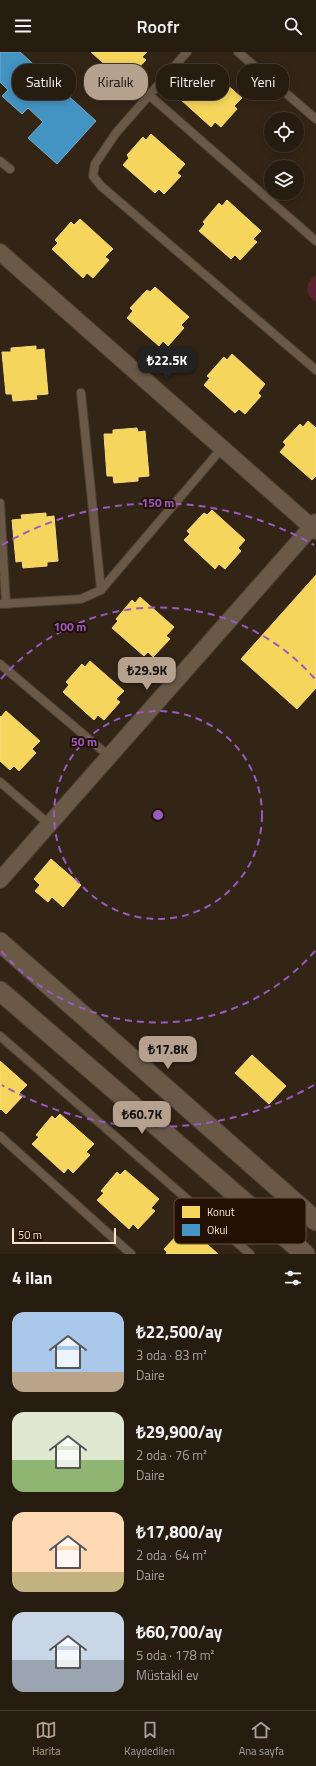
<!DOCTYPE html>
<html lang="tr">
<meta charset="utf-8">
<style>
body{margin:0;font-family:"Titillium Web",sans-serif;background:#32291e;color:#f1f3f6;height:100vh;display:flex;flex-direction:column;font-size:15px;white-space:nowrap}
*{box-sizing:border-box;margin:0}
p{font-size:13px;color:#a4a19f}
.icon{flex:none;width:22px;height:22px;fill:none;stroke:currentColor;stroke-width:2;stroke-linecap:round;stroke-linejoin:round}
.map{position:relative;height:1202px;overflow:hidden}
.details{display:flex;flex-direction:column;background:#261c10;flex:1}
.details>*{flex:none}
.top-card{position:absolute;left:12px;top:12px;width:292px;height:36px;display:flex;gap:8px}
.buttons{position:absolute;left:264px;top:60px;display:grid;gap:8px}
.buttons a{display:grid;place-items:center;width:40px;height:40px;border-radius:50%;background:#261c10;box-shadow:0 2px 10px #0003,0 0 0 1px #423a30;font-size:20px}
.scale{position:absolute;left:12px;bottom:10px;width:104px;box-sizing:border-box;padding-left:4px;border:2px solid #fce4cf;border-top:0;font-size:11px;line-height:14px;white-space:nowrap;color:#fce4cf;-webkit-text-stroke:3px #231000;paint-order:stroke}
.price{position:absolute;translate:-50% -34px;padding:0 9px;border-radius:8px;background:#b6a18e;color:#111;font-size:13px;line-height:26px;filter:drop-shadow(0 1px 2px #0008)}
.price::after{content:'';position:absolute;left:50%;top:24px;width:12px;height:9px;margin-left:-6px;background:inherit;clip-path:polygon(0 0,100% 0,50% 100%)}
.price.on{background:#222;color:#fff}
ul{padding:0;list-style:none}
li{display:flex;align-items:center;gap:12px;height:100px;padding:0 12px}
li span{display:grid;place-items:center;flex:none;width:112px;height:80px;border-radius:12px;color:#555}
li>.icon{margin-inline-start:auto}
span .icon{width:48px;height:48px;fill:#fffc;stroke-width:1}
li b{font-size:17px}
h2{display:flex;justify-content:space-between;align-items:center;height:48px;padding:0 12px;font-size:17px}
.chip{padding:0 14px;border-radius:16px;background:#261c10;box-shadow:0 2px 10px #0003,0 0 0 1px #423a30;font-size:14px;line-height:36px}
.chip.on{background:#b6a18e;color:#111}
header{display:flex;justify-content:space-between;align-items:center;height:52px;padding:0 12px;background:#261c10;font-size:18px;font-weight:600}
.dock{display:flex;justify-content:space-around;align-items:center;height:56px;border-top:1px solid #423a30;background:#261c10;font-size:11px;color:#a4a19f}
.dock a{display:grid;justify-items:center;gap:2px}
.dock .on{color:#b6a18e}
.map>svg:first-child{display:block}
</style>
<header><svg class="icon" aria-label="menu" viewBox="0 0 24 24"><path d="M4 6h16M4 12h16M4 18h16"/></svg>Roofr<svg class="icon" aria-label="search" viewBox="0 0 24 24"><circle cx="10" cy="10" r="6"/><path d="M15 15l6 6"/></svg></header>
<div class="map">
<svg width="316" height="1202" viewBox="0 0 316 1202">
<rect width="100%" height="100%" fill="#332516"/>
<path fill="#5c2231" d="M316 223V250C304 243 305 230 316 223Z"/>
<g fill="#f6d55c" stroke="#f8da7e">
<path d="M91 0H147L142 5 146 8 129 26 124 22 120 26Z"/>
<path d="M208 16 242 46 234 54 237 57 221 75 215 70 211 75 180 47 186 40 183 37 200 19 203 21Z"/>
<path d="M151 82 185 112 177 121 181 124 164 142 159 137 155 141 123 113 129 106 127 103 143 85 146 88Z"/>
<path d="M227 148 261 179 253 187 257 190 240 208 235 203 231 207 199 179 205 172 203 170 219 151 222 154Z"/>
<path d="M80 167 113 197 105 205 109 208 93 226 87 221 83 226 52 197 58 191 55 188 71 170 74 173Z"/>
<path d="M155 235 189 265 181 273 184 276 168 294 163 289 159 294 127 266 133 259 130 256 147 238 150 240Z"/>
<path d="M36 294V298L44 297 48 342 36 343 37 347 13 349 12 342H6L2 300H11V296Z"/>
<path d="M232 302 265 332 258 341 261 344 245 362 239 357 235 361 204 333 210 326 207 324 224 305 227 308Z"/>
<path d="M308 369 316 376V424L312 428 280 400 286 393 283 390 300 372 303 375Z"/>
<path d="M137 376 138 380 145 379 149 424 138 425V429L114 431 113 424H107L104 382H113V378Z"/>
<path d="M212 458 245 488 238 496 241 499 225 517 219 512 215 517 184 488 190 482 187 479 204 461 207 463Z"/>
<path d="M46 461V465L54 464 58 509 47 510V514L23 516 22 509 16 510 12 468 22 467 21 463Z"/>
<path d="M316 523V636L297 657 241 607Z"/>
<path d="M140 545 174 575 166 584 170 587 153 605 148 600 144 604 112 576 118 569 116 567 132 548 135 551Z"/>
<path d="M90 609 124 639 116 647 120 650 104 668 98 663 94 668 63 640 69 633 66 630 82 612 85 615Z"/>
<path d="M6 659 40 689 32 697 36 701 19 719 14 714 10 718 0 709V664L1 665Z"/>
<path d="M51 807 81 833 63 855 52 845 48 850 35 839 40 833 34 827Z"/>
<path d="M252 1003 286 1034 269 1052 235 1021Z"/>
<path d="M0 1009 27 1033 19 1041 23 1044 6 1062 1 1057 0 1058Z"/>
<path d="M60 1062 94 1092 86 1100 90 1103 73 1121 68 1116 64 1121 32 1092 39 1085 36 1083 52 1064 55 1067Z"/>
<path d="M125 1118 159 1147 151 1156 155 1159 138 1177 133 1172 129 1177 97 1148 104 1141 101 1139 117 1120 120 1123Z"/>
<path d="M189 1176 218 1202H166L167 1200 164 1197 181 1179 184 1182Z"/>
</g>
<path fill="#4393c3" stroke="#7aabc7" d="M0 0H20L96 69 57 112 28 86 43 70 28 56 22 62 2 44 8 38 0 30Z"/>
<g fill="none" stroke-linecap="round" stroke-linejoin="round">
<g stroke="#4b3f33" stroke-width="10">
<g id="service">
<path d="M187 0 116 81 95 112 93 124 101 134 316 318"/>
<path d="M238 0 316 67"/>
<path d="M149 43 316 189"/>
<path d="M0 109 10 117"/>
<path d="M81 341 101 538"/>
<path d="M0 451 6 552"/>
<path d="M0 552 81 547 101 538 222 396"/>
<path d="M0 612 109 704"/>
<path d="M0 730 49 772"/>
<path d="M0 984 250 1202"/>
<path d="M0 1084 131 1202"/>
</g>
</g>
<g stroke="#4b3f33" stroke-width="18">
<g id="minor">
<path d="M0 200 316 479"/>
<path d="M0 828 316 470"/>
</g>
</g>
<g stroke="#4b3f33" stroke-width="21">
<g id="tertiary">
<path d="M0 890 316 1169"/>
<path d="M0 939 305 1202"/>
</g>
</g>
<use href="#service" stroke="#6a5947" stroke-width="8"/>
<use href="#minor" stroke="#6a5947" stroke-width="16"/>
<use href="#tertiary" stroke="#6a5947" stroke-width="19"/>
</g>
<g fill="none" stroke="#9b5ac3" stroke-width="2" stroke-dasharray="7 5">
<circle cx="158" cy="763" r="104"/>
<path d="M315 899A208 208 0 0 1 1 899M1 627A208 208 0 0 1 315 627"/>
<path d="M314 1033A312 312 0 0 1 2 1033M2 493A312 312 0 0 1 314 493"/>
</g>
<rect x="174" y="1146" width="132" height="46" rx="6" fill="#231000" stroke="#64503e" stroke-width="1"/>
<rect x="182" y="1154" width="18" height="12" fill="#f6d55c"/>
<rect x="182" y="1172" width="18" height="12" fill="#4393c3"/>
<g font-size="11" fill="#fce4cf">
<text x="207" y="1164">Konut</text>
<text x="207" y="1182">Okul</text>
</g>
<circle cx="158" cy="763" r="6" fill="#9b5ac3" stroke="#231000" stroke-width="2"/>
<g font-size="12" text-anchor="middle" font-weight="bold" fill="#9b5ac3" stroke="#231000" stroke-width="4" stroke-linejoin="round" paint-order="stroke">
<text x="158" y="455">150 m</text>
<text x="70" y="579">100 m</text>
<text x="84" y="694">50 m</text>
</g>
</svg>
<div class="buttons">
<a><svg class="icon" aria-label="locate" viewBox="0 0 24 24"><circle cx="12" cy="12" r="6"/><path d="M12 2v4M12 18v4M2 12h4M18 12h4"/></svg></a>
<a><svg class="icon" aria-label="layers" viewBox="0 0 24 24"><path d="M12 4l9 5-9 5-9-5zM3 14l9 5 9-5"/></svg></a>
</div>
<div class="scale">50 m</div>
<b class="price on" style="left:167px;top:329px">₺22.5K</b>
<b class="price" style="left:147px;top:639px">₺29.9K</b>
<b class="price" style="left:168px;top:1018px">₺17.8K</b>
<b class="price" style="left:142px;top:1083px">₺60.7K</b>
<div class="top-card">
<a class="chip">Satılık</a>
<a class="chip on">Kiralık</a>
<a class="chip">Filtreler</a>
<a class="chip">Yeni</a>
</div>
</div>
<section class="details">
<h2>4 ilan<svg class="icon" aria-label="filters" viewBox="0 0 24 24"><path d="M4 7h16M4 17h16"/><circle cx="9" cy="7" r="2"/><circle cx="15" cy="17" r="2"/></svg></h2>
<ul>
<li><span style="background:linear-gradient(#a9c7e8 75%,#b9a48a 0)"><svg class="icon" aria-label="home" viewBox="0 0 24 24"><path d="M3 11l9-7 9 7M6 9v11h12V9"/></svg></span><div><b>₺22,500/ay</b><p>3 oda · 83 m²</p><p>Daire</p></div></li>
<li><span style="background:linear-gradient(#dfe7d0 60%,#8fb573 0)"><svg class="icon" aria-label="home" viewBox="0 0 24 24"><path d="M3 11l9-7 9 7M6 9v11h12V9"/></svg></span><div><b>₺29,900/ay</b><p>2 oda · 76 m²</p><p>Daire</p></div></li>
<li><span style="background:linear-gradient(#ffd9b3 75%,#c2b280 0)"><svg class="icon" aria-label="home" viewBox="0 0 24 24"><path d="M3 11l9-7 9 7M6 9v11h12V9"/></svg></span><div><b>₺17,800/ay</b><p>2 oda · 64 m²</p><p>Daire</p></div></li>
<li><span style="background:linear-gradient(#c9d6e8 60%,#9aa5b1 0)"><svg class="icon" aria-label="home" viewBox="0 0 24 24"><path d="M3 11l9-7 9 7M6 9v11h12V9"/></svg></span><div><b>₺60,700/ay</b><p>5 oda · 178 m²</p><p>Müstakil ev</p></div></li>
</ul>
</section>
<nav class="dock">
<a class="on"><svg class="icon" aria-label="map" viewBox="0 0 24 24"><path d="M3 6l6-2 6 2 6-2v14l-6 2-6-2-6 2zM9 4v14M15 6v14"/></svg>Harita</a>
<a><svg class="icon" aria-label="saved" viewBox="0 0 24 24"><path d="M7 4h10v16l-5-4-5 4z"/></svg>Kaydedilen</a>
<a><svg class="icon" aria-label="home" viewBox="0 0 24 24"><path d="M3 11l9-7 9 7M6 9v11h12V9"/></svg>Ana sayfa</a>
</nav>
